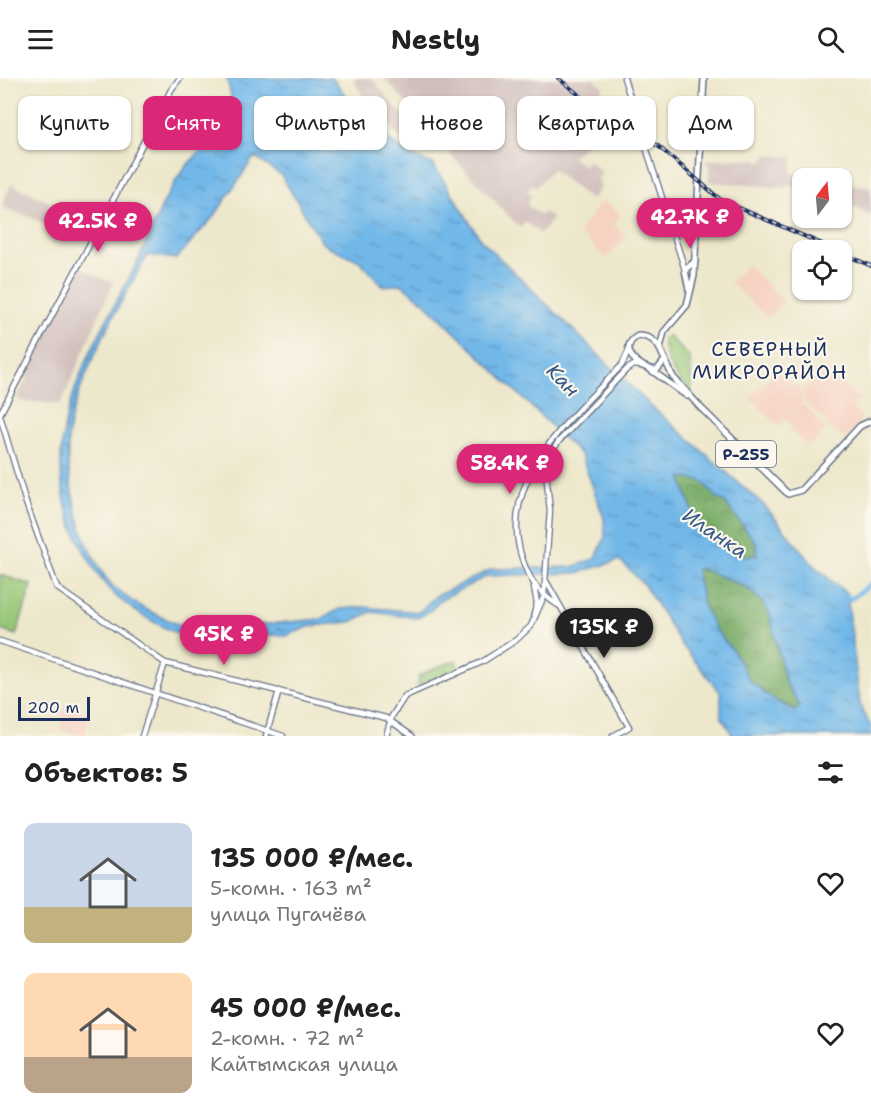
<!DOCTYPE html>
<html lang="ru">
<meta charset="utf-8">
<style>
body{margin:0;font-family:"Shantell Sans",sans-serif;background:#f2f2f2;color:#222;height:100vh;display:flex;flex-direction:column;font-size:22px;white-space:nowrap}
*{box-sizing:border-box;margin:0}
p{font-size:20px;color:#767676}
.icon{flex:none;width:33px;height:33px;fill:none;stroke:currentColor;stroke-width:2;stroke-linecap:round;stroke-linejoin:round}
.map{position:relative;height:658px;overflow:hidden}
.drawer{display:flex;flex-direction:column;background:#fff;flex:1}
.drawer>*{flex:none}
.banner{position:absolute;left:18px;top:18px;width:836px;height:54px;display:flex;gap:12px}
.needle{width:39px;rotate:16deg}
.fabs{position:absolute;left:792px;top:90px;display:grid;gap:12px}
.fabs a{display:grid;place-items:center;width:60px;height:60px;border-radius:12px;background:#fff;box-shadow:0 2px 4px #0004;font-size:30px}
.scale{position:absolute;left:18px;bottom:15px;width:72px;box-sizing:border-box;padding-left:6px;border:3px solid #1b2f5e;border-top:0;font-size:16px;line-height:21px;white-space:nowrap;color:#1b2f5e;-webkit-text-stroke:4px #fbf7ec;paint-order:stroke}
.price{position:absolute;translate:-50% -51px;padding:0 14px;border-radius:21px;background:#db2777;color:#fff;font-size:20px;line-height:39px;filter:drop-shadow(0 2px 3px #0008)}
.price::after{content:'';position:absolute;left:50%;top:36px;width:18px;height:14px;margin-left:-9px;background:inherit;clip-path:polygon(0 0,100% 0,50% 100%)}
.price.active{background:#222;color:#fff}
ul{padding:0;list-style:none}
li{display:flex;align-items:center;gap:18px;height:150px;padding:0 24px}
li span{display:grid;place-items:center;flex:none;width:168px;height:120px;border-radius:12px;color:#555}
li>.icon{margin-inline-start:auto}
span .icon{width:72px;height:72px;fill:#fffc;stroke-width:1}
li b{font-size:26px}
h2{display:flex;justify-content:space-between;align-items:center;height:72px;padding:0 24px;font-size:26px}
.pill{padding:0 21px;border-radius:12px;background:#fff;box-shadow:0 2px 4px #0004;font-size:21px;line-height:54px}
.pill.active{background:#db2777;color:#fff}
header{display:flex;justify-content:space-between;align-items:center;height:78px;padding:0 24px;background:#fff;font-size:27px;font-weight:700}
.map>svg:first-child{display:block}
</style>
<header><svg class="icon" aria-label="menu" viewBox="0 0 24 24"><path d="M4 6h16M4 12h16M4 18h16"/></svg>Nestly<svg class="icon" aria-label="search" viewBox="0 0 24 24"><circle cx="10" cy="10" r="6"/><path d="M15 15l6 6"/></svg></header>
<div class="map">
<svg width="871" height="658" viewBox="0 0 871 658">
<defs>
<pattern id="forest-crowns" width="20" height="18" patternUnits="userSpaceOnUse" patternTransform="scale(1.5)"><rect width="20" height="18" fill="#78ab66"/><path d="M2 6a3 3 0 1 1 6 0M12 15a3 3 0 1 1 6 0" fill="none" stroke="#628c57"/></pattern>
<pattern id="water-ripples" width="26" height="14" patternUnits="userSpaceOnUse" patternTransform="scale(1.5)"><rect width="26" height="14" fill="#71b8e9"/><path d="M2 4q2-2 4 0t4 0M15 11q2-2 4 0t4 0" fill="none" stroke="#5c96c0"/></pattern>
</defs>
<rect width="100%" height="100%" fill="#fbf7ec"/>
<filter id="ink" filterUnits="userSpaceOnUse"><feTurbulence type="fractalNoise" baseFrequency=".0167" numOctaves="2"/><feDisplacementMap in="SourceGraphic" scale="12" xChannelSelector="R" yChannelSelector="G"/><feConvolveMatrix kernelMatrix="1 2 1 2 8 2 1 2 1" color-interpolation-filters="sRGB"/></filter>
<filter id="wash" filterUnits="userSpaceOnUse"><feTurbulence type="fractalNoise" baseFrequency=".008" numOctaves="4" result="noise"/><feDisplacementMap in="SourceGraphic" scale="24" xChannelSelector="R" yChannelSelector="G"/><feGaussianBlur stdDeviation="1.35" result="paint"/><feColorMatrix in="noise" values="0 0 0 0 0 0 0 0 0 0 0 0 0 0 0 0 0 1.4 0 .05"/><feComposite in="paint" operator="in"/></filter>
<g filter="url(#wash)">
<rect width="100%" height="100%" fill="#ede7cb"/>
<g fill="#f6d2c3">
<path d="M603 122 616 132 620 138 614 146 625 161 606 180 579 154Z"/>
<path d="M747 187 784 223 768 240 730 204Z"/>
<path d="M825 288 859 321 851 329 863 340 844 361 825 347 826 344 804 323 802 312Z"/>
<path d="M778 292 799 311 803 324 779 348 750 320Z"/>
<path d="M803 326 826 351 809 369 790 352 793 348 787 342Z"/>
<path d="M63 630 90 636 85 658 60 652Z"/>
</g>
<g fill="#d1bfbd">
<path d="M353 0H371L422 60 412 66 398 58 365 23Z"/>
<path d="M384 0H593L604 9 590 27 583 23 616 43 617 48 589 58 591 62 572 78 568 76 583 88 588 83 602 94 598 100 601 109 591 122 552 91 536 109 532 106 527 113 532 118 527 127 540 137 544 134 553 140 541 156 526 144 520 150 450 76 452 73 449 74Z"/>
<path d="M765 77 793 79 791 95 811 100H802V114L788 107 787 110 709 104V86H706V82L758 81 759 83 764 84Z"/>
<path d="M11 106 50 124 46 133 51 136 47 146 2 129Z"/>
<path d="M852 106 871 110V138L842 123Z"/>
<path d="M80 190 113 205 61 326 24 324 17 320Z"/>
</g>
<g fill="#96c675" stroke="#587a6a" stroke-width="1.5">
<path d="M668 257 690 280 692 316C677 300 664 285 663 261Z"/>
<path d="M0 497 32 507 16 557 0 552Z"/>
<path d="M456 582 459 593 418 607 419 596 422 599 425 594Z"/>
</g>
<g fill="url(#forest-crowns)" stroke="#4a6d62" stroke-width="1.5">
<path d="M681 399 702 403 716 419 725 424 757 466V477C738 484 712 464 701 448 691 433 686 415 681 399Z"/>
<path d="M699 490 744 508 759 520 769 534 786 605 800 628 795 634 772 621 750 603 733 573 715 551 703 527 696 492Z"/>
</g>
<path fill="url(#water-ripples)" stroke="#4674a4" stroke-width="1.5" fill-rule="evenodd" d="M227 0H332C359 34 390 74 433 86L481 162 650 327 765 428 814 488 847 516 860 627 871 649V658H733L721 638V615L682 567 645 508 620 482 578 495 487 498 440 522 431 532 418 540 371 534 351 544 311 548 286 558 246 555 229 568C191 567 148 544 118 520 102 506 92 488 82 469 29 369 86 281 133 193 149 162 161 123 181 95 195 75 219 58 236 41ZM254 79 281 97 323 166 360 183 383 208 401 206 424 224 581 377 604 440 605 459 596 480 573 489 492 491 436 518 419 534 363 529 340 531 321 541 236 549 224 561H213C179 546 140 534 113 508 98 493 88 469 81 449 70 413 62 369 73 332 89 282 121 222 148 177L176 181 215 137ZM681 399 702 403 716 419 725 424 757 466V477C738 484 712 463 701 448 691 433 686 415 681 399ZM700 490 744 508 759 520 769 534 786 605 800 628 795 633 772 621 750 603 733 573 715 551 703 527 696 492Z"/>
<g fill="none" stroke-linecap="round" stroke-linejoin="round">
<path stroke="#71b8e9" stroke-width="4.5" d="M844 517 851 521 871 506"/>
</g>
</g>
<g filter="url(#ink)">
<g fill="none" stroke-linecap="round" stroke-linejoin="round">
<g stroke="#646f84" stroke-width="7">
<g id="secondary">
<path d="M624 0 685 192"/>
<path d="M0 336 171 12 180 0"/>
<path d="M0 338 26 425 57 510 165 585 386 640 412 658"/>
<path d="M546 503 629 649 613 658"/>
<path d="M534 509 537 525 534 536"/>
<path d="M558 527C537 514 528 500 521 477 498 398 575 337 622 287L629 272"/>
<path d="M0 563 283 658"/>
<path d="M142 658 165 585"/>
<path d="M266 658 279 613"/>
<path d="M386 658 392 638 405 618 482 584 516 562 531 548 544 518 550 433 546 394 549 378 559 363 627 291 634 287 641 288"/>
</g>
</g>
<g stroke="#646f84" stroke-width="8">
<g id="primary">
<path d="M689 212 685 192 695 183"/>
<path d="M638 258C655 258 659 268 665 282L657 292C640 292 615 270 638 258Z"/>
<path d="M660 270 664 254 687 227 694 198 704 0"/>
<path d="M665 282 673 299 701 330 788 416 801 412 860 348 871 343"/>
<path d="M651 292 687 318"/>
</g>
</g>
<use href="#secondary" stroke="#fff" stroke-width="4.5"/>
<use href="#primary" stroke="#fff" stroke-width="5"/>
<g stroke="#1b2f5e" stroke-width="4">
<g id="rail">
<path d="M558 0 593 28 658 68 721 122 836 172"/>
<path d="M842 175 871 188"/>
</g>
</g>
<use href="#rail" stroke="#fbf7ec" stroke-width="1.5" stroke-dasharray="4.5" stroke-linecap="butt"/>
</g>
</g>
<g text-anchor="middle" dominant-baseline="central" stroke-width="4.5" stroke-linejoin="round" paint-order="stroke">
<rect fill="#fbf7ec" stroke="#5e6b89" stroke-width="1.5" x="716" y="363" width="60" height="26" rx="4.5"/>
<g font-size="16" font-weight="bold" fill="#1b2f5e">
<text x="746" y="376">Р-255</text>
</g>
<g font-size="20" letter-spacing="1.5" fill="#1b2f5e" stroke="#fbf7ec">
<text x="770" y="271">СЕВЕРНЫЙ<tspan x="770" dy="23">МИКРОРАЙОН</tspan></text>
</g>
<g font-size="20" font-style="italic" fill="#355888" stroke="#fbf7ec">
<text transform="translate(563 302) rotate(46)">Кан</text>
<text transform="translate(715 455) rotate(34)">Иланка</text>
</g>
</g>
</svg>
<div class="fabs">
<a><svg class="needle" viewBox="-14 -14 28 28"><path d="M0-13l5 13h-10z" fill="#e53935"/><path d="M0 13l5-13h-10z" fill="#767676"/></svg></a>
<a><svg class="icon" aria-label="locate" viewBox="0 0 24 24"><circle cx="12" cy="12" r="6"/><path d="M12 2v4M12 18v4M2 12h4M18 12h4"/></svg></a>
</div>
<div class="scale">200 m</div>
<b class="price" style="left:690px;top:171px">42.7K ₽</b>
<b class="price" style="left:98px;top:175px">42.5K ₽</b>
<b class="price" style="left:510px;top:417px">58.4K ₽</b>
<b class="price active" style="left:604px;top:581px">135K ₽</b>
<b class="price" style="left:224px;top:588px">45K ₽</b>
<div class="banner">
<a class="pill">Купить</a>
<a class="pill active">Снять</a>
<a class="pill">Фильтры</a>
<a class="pill">Новое</a>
<a class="pill">Квартира</a>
<a class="pill">Дом</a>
</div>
</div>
<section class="drawer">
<h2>Объектов: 5<svg class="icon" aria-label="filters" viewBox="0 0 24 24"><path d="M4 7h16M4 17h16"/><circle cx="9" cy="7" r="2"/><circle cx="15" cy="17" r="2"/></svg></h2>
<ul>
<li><span style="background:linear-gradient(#c9d6e8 70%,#c2b280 0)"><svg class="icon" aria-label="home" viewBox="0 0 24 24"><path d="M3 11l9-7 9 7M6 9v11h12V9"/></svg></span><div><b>135 000 ₽/мес.</b><p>5-комн. · 163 m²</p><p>улица Пугачёва</p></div><svg class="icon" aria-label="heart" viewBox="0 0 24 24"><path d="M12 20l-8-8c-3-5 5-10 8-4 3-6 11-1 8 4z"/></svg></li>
<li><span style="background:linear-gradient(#ffd9b3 70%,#b9a48a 0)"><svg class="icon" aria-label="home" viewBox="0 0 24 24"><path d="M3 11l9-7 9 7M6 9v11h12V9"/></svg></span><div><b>45 000 ₽/мес.</b><p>2-комн. · 72 m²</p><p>Кайтымская улица</p></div><svg class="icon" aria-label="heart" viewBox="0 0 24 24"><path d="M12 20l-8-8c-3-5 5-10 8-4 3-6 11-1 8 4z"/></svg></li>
</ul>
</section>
